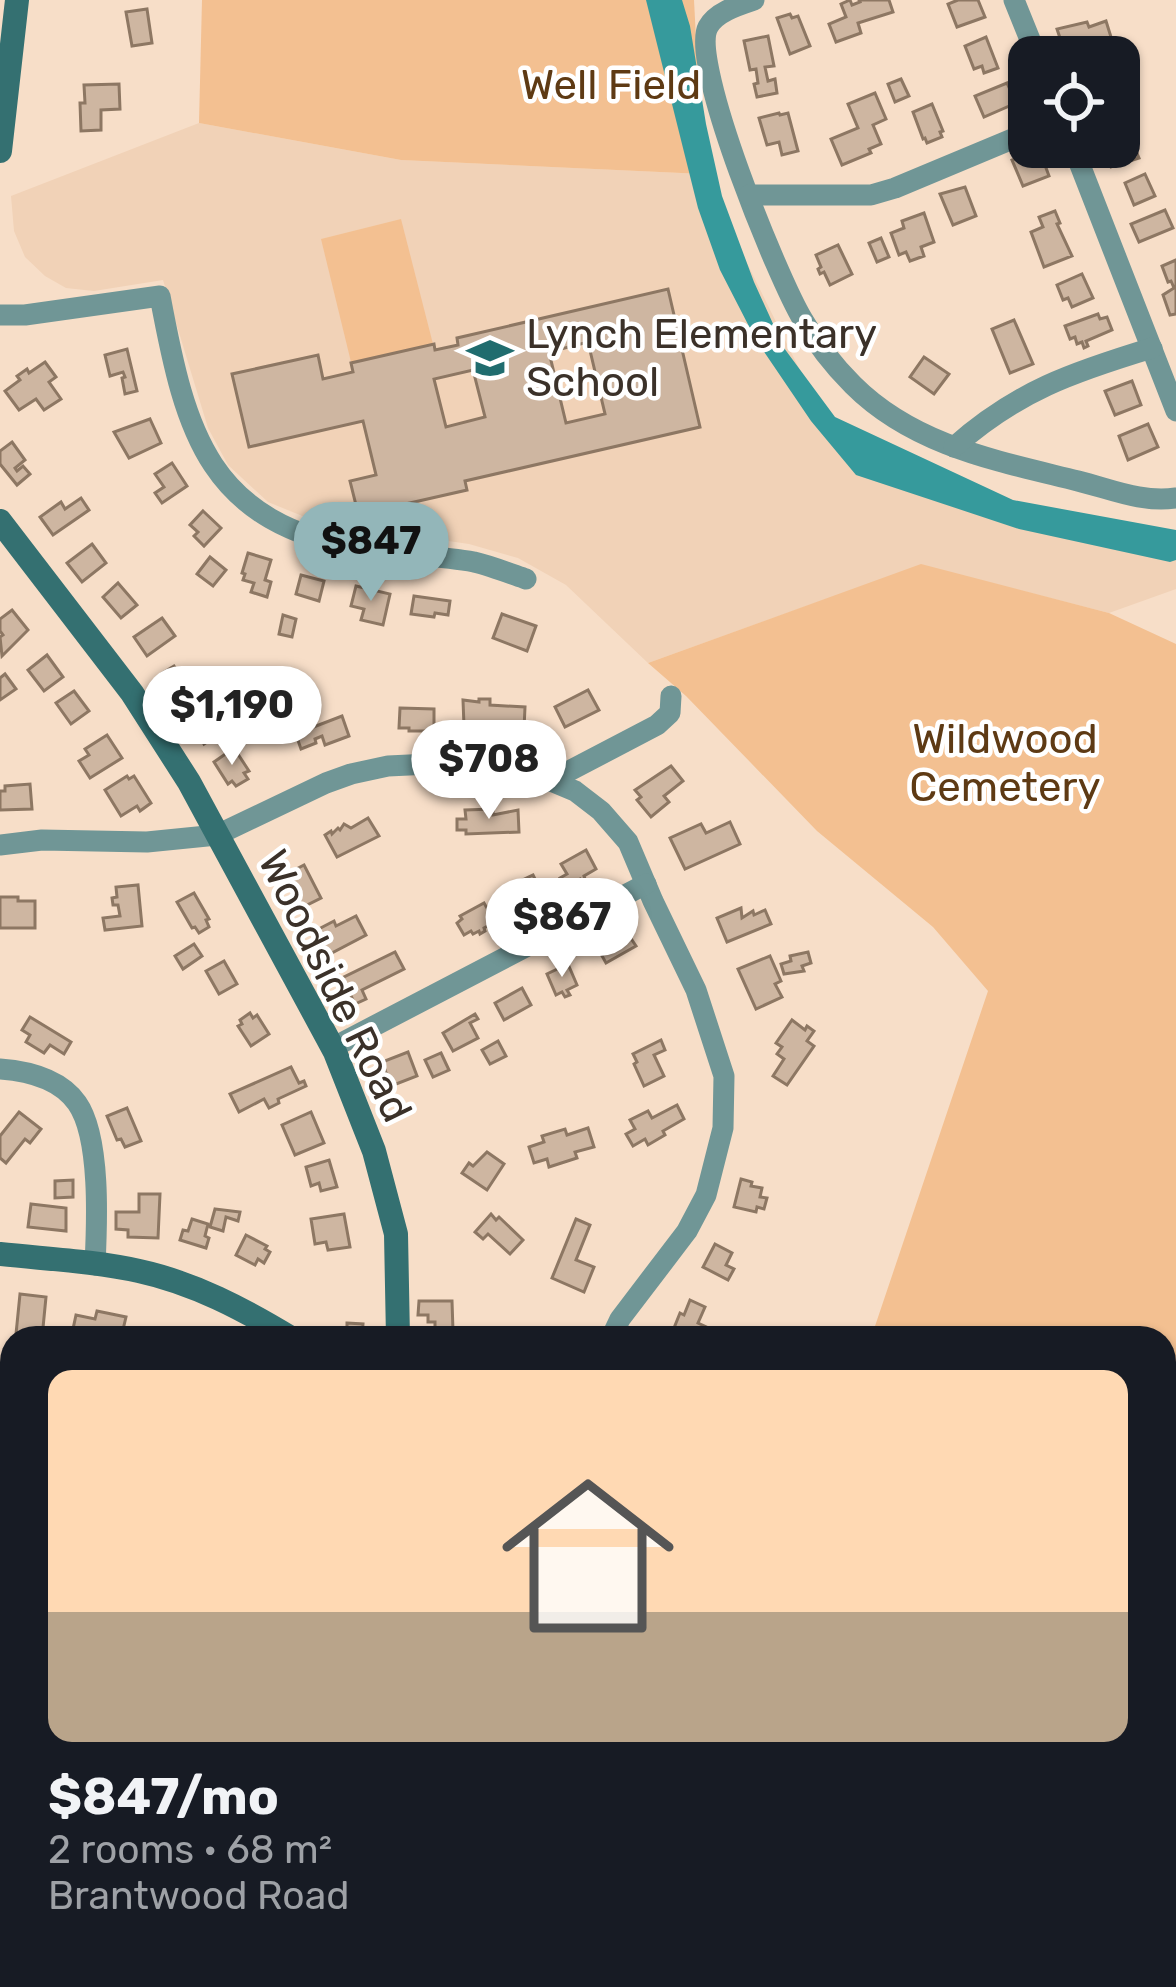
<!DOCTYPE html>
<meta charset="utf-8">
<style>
body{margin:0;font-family:Rubik,sans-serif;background:#242831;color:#f1f3f6;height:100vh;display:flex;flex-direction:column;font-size:45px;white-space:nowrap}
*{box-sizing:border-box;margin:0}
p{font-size:39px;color:#9ea1a6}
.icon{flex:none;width:66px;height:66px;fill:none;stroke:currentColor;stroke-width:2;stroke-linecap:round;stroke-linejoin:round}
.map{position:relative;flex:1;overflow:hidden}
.side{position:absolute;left:0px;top:1326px;width:1176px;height:663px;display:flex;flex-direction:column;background:#171b24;border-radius:36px 36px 0 0;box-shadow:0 3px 9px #0004}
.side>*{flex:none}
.fabs{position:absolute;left:1008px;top:36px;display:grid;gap:24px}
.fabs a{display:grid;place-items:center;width:132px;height:132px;border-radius:24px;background:#171b24;box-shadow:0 3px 9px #0004;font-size:60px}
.price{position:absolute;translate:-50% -102px;padding:0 27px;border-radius:42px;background:#fff;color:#222;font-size:39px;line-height:78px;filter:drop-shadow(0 3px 6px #0008)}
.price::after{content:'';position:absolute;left:50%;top:72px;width:36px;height:27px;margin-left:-18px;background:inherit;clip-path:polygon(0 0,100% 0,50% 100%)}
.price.on{background:#93b6b9;color:#111}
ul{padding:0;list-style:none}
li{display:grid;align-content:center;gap:24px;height:636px;padding:0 48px}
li+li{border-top:3px solid #363941}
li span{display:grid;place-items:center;height:372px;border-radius:24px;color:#555}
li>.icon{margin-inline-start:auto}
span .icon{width:216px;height:216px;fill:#fffc;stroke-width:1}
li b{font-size:51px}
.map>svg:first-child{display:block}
</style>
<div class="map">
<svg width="1176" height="1987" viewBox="0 0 1176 1987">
<rect width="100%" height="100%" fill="#f7dec8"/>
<path fill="#f1d2b7" d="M199 123 401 160 703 174 827 425 949 491 1176 533V589L1109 613 921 565 648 663 566 585 518 558 469 544 317 522 268 502 228 465 208 428 163 280 94 291 66 288 45 276 25 257 14 231 11 196Z"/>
<g fill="#f3c091">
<path d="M202 0H694L703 174 401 160 199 123Z"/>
<path d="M401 219 433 344 351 362 321 239Z"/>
<path d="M921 564 1109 613 1176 644V1987H670L673 1977H1164V1338H871L988 991 933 927 817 831 686 696 648 663Z"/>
</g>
<g fill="#369a9c">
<path d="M646 0H682L690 26 706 124 722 196 754 282 784 348 835 417 1013 500 1176 530V560L1170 562 1019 529 856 475 811 421 756 340 720 270 698 208Z"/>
<path d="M0 1388H12V1977H161L150 1987H0Z"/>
<path d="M271 1977H634L627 1987H278Z"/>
</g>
<g fill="#ceb6a1" stroke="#8d7763" stroke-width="3" fill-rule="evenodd">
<path d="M850 0 852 5 860 2 859 0H889L893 12 858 23 861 33 836 42 829 24 846 17 841 4Z"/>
<path d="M958 0H978L985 17 957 27 948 4Z"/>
<path d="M147 9 152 43 132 46 126 12Z"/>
<path d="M790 14 792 18 798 16 810 46 790 54 777 18Z"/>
<path d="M1106 21 1111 37 1065 53 1057 29 1087 22 1089 27Z"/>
<path d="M768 36 774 66 765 67 768 81 775 79 777 93 757 97 754 84 758 83 756 69 750 70 744 41Z"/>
<path d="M986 37 998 68 984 73 982 66 974 69 965 46Z"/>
<path d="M901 79 909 96 895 102 888 84Z"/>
<path d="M1007 83 1016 103 984 117 975 96Z"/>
<path d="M119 84 120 109 101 110V130L81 131 80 103H85L84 85Z"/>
<path d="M1125 91 1134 114 1119 120V93Z"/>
<path d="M875 93 886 119 873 125 881 144 869 149 871 153 842 165 831 139 858 128 848 104Z"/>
<path d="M932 104 943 131 940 132 942 137 927 143 925 138 923 139 913 112Z"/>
<path d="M779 113 780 115 788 113 798 151 782 155 779 142 767 145 759 118Z"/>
<path d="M1129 134 1139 158 1111 167 1103 148 1119 147V138Z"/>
<path d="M1039 149 1049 176 1023 186 1012 160Z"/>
<path d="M1145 174 1155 196 1134 205 1125 183Z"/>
<path d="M965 187 976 216 953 225 940 194Z"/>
<path d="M1165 210 1173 228 1139 242 1131 224Z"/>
<path d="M1055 211 1060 223 1057 224 1072 256 1044 267 1031 232 1043 227 1039 217Z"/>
<path d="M924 213 934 242 921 247 924 256 910 261 906 252 899 255 891 233 904 228 902 221Z"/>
<path d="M881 238 889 257 877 262 869 243Z"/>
<path d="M838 245 852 274 830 285 824 272 820 274 818 269 821 267 816 255Z"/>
<path d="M1176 260V314L1170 315 1163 295 1174 288 1171 281 1168 282 1162 266Z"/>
<path d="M1082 274 1093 298 1072 307 1068 298 1063 300 1057 285Z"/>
<path d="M668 289 700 427 465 481 467 490 379 510 378 505 357 509 350 481 376 475 363 421 249 447 232 374 318 355 323 379 353 372 351 363 434 344 435 350 458 345 457 338ZM588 342 605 414 566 423 549 352ZM473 370 485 417 446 427 434 379Z"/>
<path d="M1098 314 1100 319 1107 317 1112 330 1086 341 1088 346 1084 348 1082 342 1077 344 1075 337 1070 339 1065 326Z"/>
<path d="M1014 320 1033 364 1010 373 992 329Z"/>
<path d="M127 349 137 391 125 394 122 378 125 377 123 372 110 376 105 355Z"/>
<path d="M924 357 949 374 934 394 910 377Z"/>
<path d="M45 362 56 377 49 382 61 399 44 410 36 399 19 410 5 391 20 380 17 376 27 369 29 373Z"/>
<path d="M1132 381 1141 405 1115 415 1105 391Z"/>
<path d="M150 419 161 443 129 458 114 432Z"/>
<path d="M1148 424 1158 447 1128 460 1119 436Z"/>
<path d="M12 442 25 460 15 468 17 471 23 466 30 474 17 485 0 464V451Z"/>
<path d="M172 463 187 486 162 503 155 493 164 487 155 474Z"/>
<path d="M81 498 89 510 53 535 40 517 61 502 65 509Z"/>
<path d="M203 511 221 528 204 546 194 536 198 532 190 525Z"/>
<path d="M92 544 106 563 82 582 67 563Z"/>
<path d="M248 553 271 560 265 580 271 582 267 597 251 592 254 583 243 580 245 574 242 573Z"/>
<path d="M210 557 226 570 213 586 197 574Z"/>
<path d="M301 575 324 581 319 601 296 594Z"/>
<path d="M118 583 137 605 121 618 103 597Z"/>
<path d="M356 586 390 594 383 625 361 620 364 609 351 606Z"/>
<path d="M414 596 450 601 448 615 435 613 434 617 411 614Z"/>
<path d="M12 610 28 630 2 656 0 637 3 635 0 631V619Z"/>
<path d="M502 614 536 626 527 651 493 638Z"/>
<path d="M283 615 296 619 292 637 279 634Z"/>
<path d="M162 618 175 636 147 656 134 637Z"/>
<path d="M47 655 63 677 44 691 28 670Z"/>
<path d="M174 666 178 672 185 668 196 685 173 701 161 682 165 680 161 674Z"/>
<path d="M5 674 16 689 0 700V678Z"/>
<path d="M588 690 599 710 565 727 555 707Z"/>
<path d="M74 691 89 711 71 724 56 703Z"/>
<path d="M479 699H490V705L525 707 524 729 503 728V731L464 726 463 700 479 702Z"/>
<path d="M400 708 434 709V731H409V728H399Z"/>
<path d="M202 711 205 716 213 711 225 730 204 744 191 717Z"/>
<path d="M342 716 349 736 325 745 322 736 315 739 316 743 301 749 293 726 308 721 311 728Z"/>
<path d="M107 735 122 758 90 778 79 761 89 755 85 749Z"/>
<path d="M234 748 249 771 244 773 248 779 236 786 232 781 228 784 214 762Z"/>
<path d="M671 766 683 781 664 796 669 802 651 817 637 800 641 797 635 790Z"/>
<path d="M127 776 129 779 134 776 151 803 140 811 137 806 121 816 105 790Z"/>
<path d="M30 784 32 809 0 810V791H5V786Z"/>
<path d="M493 809V815L518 810 519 832 466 834V830H457V819H466L465 810Z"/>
<path d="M368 818 379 836 337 857 325 835 331 831 332 834 338 828 340 830 344 824 351 828Z"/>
<path d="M730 822 740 844 685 869 670 838 701 824 706 833Z"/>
<path d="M586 850 596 869 584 876 585 879 581 881 580 879 572 883 570 880 563 883 560 878 567 874 561 864Z"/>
<path d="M304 865 321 898 303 907 283 876Z"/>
<path d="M533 875 544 897 518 911 510 895 516 892 512 885Z"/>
<path d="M138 885 142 926 105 930 103 918 120 916 118 905H113L112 898 117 897 116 887Z"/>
<path d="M194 893 209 919 206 920 209 927 199 933 195 927 192 928 177 902Z"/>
<path d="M0 897H18V901H35V928H0Z"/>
<path d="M484 903 495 922 484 928 485 931 480 934 479 931 473 934 471 931 464 935 457 923 462 919 460 916Z"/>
<path d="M741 908 742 918 753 911 754 915 765 910 771 924 727 942 717 918Z"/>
<path d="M356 916 366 935 328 955 324 948 322 949 315 931 334 921 336 926Z"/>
<path d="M630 937 636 946 606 963 601 954 611 948 609 944 618 938 621 943Z"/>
<path d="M194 944 202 956 183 969 175 956Z"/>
<path d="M395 952 404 969 362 990 366 999 355 1004 342 978Z"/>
<path d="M808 952 811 963 802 966 804 971 784 974 781 964 791 961 790 956Z"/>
<path d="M770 956 781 981 775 984 782 997 756 1009 738 969Z"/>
<path d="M224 961 237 984 219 994 206 971Z"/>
<path d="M568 964 577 985 567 990 570 995 565 997 562 992 556 995 547 974Z"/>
<path d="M522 988 531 1005 504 1020 495 1003Z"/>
<path d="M250 1013 253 1018 257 1015 269 1034 251 1046 238 1026 242 1024 240 1020Z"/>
<path d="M475 1014 478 1019 470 1023 478 1038 453 1051 443 1033Z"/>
<path d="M30 1017 71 1042 64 1054 50 1045 44 1053 26 1042 30 1035 22 1030Z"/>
<path d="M792 1020 805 1030 807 1026 814 1031 807 1041 814 1046 787 1085 773 1076 784 1059 777 1054 782 1047 776 1043Z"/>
<path d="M661 1040 665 1050 654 1055 664 1076 644 1086 634 1064 637 1062 633 1054Z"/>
<path d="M498 1041 506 1056 490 1064 482 1050Z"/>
<path d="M408 1052 417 1076 391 1086 382 1062Z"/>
<path d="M441 1053 449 1070 433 1077 425 1060Z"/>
<path d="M291 1067 299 1083 304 1081 306 1086 278 1099 279 1103 269 1108 264 1099 239 1112 230 1094Z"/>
<path d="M677 1105 684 1119 663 1131 665 1135 648 1145 645 1139 633 1146 626 1134 635 1129 630 1120 648 1111 652 1118Z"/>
<path d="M127 1108 141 1141 125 1147 121 1139 117 1140 107 1116Z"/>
<path d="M19 1112 41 1129 30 1143 25 1139 6 1163 0 1158V1136Z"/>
<path d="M311 1112 324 1143 295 1155 282 1125Z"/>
<path d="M588 1128 594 1147 575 1152 577 1158 549 1167 547 1159 534 1163 529 1147 544 1142 542 1136 565 1129 567 1135Z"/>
<path d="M487 1152 504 1164 487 1190 462 1173 469 1163 473 1166Z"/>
<path d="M329 1160 337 1187 321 1191 319 1183 311 1186 306 1167Z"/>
<path d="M741 1179 752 1182 751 1186 762 1188 760 1197 767 1198 764 1209 757 1207 756 1212 734 1207Z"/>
<path d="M73 1180V1197L55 1198V1181Z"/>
<path d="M139 1194H160L158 1238 128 1237V1230L116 1229V1212H139Z"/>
<path d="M31 1204 66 1208V1231L28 1227Z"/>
<path d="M215 1209 240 1212 238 1221 226 1217 223 1231 210 1227Z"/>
<path d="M344 1214 350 1247 328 1250 326 1242 315 1244 311 1219Z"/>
<path d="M491 1214 496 1220 499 1217 523 1240 510 1254 488 1234 483 1239 475 1232Z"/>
<path d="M192 1219 208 1224 205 1236 209 1238 206 1248 180 1240 183 1230 188 1231Z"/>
<path d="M576 1219 590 1225 576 1260 594 1267 584 1292 552 1278Z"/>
<path d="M246 1235 267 1246 265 1249 270 1252 264 1263 258 1259 255 1265 236 1255Z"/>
<path d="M715 1244 732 1253 726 1265 734 1269 728 1280 703 1267Z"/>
<path d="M20 1294 46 1297 42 1338 16 1334Z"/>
<path d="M690 1300 705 1307 698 1323 715 1331 712 1338H683L672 1333 680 1313 684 1315Z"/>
<path d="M419 1301H452L453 1331 435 1332V1322H428V1315H418Z"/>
<path d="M97 1311 126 1317 121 1338H103L73 1329 76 1315 95 1319Z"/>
<path d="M347 1323 363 1324 362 1338H327V1331L334 1332V1328L347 1329Z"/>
</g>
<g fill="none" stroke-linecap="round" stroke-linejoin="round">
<g stroke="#709696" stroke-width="21">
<path d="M754 0C739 5 716 12 708 27 689 62 779 281 803 320 816 343 834 366 853 385 914 446 998 461 1078 481 1111 489 1141 503 1176 498"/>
<path d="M1014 0 1037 57"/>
<path d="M1073 147 1176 411"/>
<path d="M749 195H871L895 188 1029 132"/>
<path d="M0 315H25L160 296C186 435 208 523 365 550 401 556 438 555 474 562 491 566 509 573 526 579"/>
<path d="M954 447C1017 391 1073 372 1152 348"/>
<path d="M550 781 657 725 670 713 671 696"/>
<path d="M0 845 42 840 147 842 217 835 326 783 351 774 388 766 430 764 485 768 544 778 575 791 601 811 628 842 653 901 696 990 724 1076 723 1128 706 1195 687 1231 620 1319 611 1338"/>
<path d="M332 1048 646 884"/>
<path d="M0 1069C27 1071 60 1079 77 1103 101 1137 97 1224 95 1265"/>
<path d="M1164 1906 1176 1917"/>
<path d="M1058 1987 1064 1977"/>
</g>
<g stroke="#347071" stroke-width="24">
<path d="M0 151 17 0"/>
<path d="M0 521 132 693 189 782 335 1052 374 1151 396 1234 398 1338"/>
<path d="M0 1254C46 1259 94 1261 139 1271 194 1283 243 1309 291 1338"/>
<path d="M218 1977 222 1987"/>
</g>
</g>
<defs>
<g id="school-bare" transform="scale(3.6)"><path d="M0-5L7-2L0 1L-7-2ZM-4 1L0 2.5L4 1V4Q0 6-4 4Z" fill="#206c6e" stroke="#fff" stroke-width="2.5" paint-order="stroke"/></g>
</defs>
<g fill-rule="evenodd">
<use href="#school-bare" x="490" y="358"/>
</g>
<g text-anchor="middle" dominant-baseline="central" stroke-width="9" stroke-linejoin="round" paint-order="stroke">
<g font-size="42" fill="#5e3a14" stroke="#fff">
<text x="611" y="85">Well Field</text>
<text x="1005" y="739">Wildwood<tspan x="1005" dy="48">Cemetery</tspan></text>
</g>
<g font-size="42" fill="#3b3129" stroke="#fff" text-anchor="start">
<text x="526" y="334">Lynch Elementary<tspan x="526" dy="48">School</tspan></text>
</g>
<g font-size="42" fill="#3b3129" stroke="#fff">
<text transform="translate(335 986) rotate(64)">Woodside Road</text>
</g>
</g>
</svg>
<div class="fabs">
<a><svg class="icon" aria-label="locate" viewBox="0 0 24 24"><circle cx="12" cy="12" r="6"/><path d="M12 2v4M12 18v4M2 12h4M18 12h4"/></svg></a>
</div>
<b class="price on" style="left:371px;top:604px">$847</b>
<b class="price" style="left:232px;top:768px">$1,190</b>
<b class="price" style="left:489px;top:822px">$708</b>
<b class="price" style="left:562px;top:980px">$867</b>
<section class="side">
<ul>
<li><span style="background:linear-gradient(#ffd9b3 65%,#b9a48a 0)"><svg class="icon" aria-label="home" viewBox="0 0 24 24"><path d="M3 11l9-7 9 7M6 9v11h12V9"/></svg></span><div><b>$847/mo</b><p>2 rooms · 68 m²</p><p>Brantwood Road</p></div></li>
</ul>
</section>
</div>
